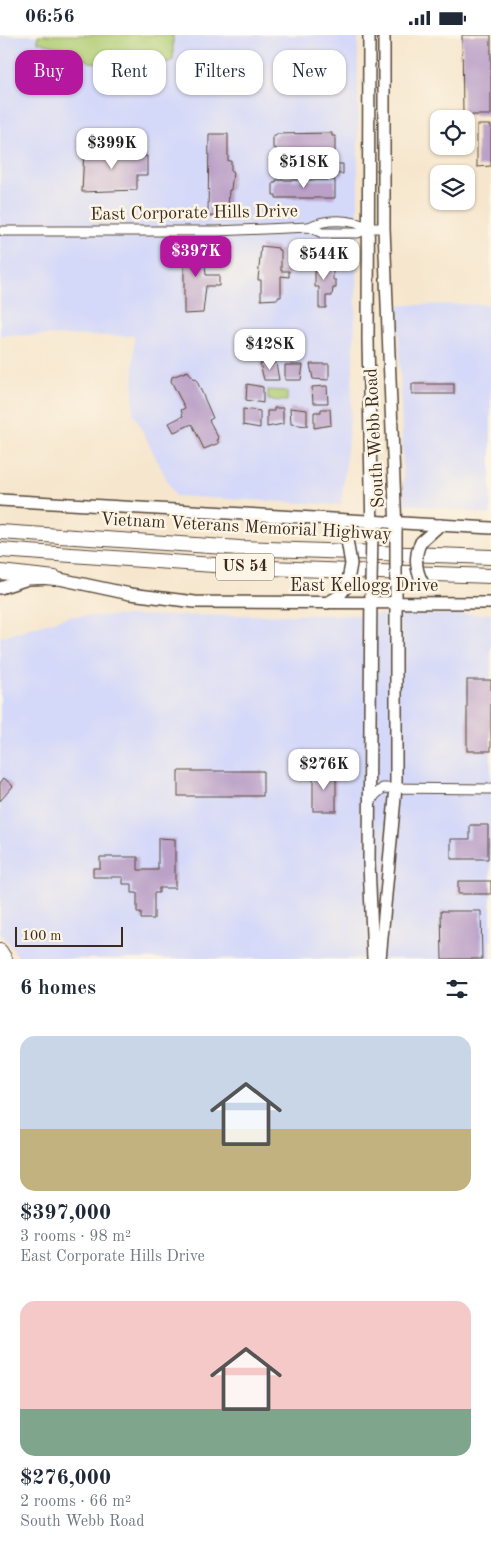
<!DOCTYPE html>
<meta charset="utf-8">
<style>
body{margin:0;font-family:"Old Standard TT",serif;background:#f6f6f7;color:#1f2937;height:100vh;display:flex;flex-direction:column;font-size:19px;white-space:nowrap}
*{box-sizing:border-box;margin:0}
p{font-size:16px;color:#747a83}
.icon{flex:none;width:28px;height:28px;fill:none;stroke:currentColor;stroke-width:2;stroke-linecap:round;stroke-linejoin:round}
.map{position:relative;height:924px;overflow:hidden}
.sheet{display:flex;flex-direction:column;background:#fff;flex:1}
.sheet>*{flex:none}
.guide{position:absolute;left:15px;top:15px;width:461px;height:45px;display:flex;gap:10px}
.tools{position:absolute;left:430px;top:75px;display:grid;gap:10px}
.tools a{display:grid;place-items:center;width:45px;height:45px;border-radius:10px;background:#fff;box-shadow:0 1px 4px #0004;font-size:25px}
.scale{position:absolute;left:15px;bottom:12px;width:108px;box-sizing:border-box;padding-left:5px;border:2px solid #3b2a1e;border-top:0;font-size:14px;line-height:18px;white-space:nowrap;color:#3b2a1e;-webkit-text-stroke:4px #fcf5e5;paint-order:stroke}
.price{position:absolute;translate:-50% -42px;padding:0 11px;border-radius:10px;background:#fff;color:#222;font-size:16px;line-height:32px;filter:drop-shadow(0 1px 2px #0008)}
.price::after{content:'';position:absolute;left:50%;top:30px;width:15px;height:11px;margin-left:-8px;background:inherit;clip-path:polygon(0 0,100% 0,50% 100%)}
.price.active{background:#b5179e;color:#fff}
ul{padding:0;list-style:none}
li{display:grid;align-content:center;gap:10px;height:265px;padding:0 20px}
li span{display:grid;place-items:center;height:155px;border-radius:15px;color:#555}
li>.icon{margin-inline-start:auto}
span .icon{width:90px;height:90px;fill:#fffc;stroke-width:1}
li b{font-size:21px}
h2{display:flex;justify-content:space-between;align-items:center;height:60px;padding:0 20px;font-size:21px}
.chip{padding:0 18px;border-radius:15px;background:#fff;box-shadow:0 1px 4px #0004;font-size:18px;line-height:45px}
.chip.active{background:#b5179e;color:#fff}
.status{display:flex;justify-content:space-between;align-items:center;height:35px;padding:0 25px;background:#fff;direction:ltr}
.status svg{height:14px;fill:currentColor}
.map>svg:first-child{display:block}
</style>
<div class="status"><b>06:56</b><svg viewBox="0 0 49 12"><path d="M0 12V9h3v3zM5 12V6h3v6zM10 12V3h3v9zM15 12V0h3v12zM26 1h20v11H26zM47 4h2v5h-2z"/></svg></div>
<div class="map">
<svg width="491" height="924" viewBox="0 0 491 924">
<rect width="100%" height="100%" fill="#fcf5e5"/>
<filter id="ink" filterUnits="userSpaceOnUse"><feTurbulence type="fractalNoise" baseFrequency=".02" numOctaves="2"/><feDisplacementMap in="SourceGraphic" scale="10" xChannelSelector="R" yChannelSelector="G"/><feConvolveMatrix kernelMatrix="1 2 1 2 8 2 1 2 1" color-interpolation-filters="sRGB"/></filter>
<filter id="wash" filterUnits="userSpaceOnUse"><feTurbulence type="fractalNoise" baseFrequency=".0096" numOctaves="4" result="noise"/><feDisplacementMap in="SourceGraphic" scale="20" xChannelSelector="R" yChannelSelector="G"/><feGaussianBlur stdDeviation="1.12" result="paint"/><feColorMatrix in="noise" values="0 0 0 0 0 0 0 0 0 0 0 0 0 0 0 0 0 1.4 0 .05"/><feComposite in="paint" operator="in"/></filter>
<g filter="url(#wash)">
<rect width="100%" height="100%" fill="#f6e6cd"/>
<g fill="#d4d8f9">
<path d="M0 0H358V221L351 377 341 470 175 461 133 377 134 301 0 300Z"/>
<path d="M491 269V480L404 468 398 270Z"/>
<path d="M491 579V924H20L0 897V602L70 581Z"/>
</g>
<g fill="#b0cd74" stroke="#767c49">
<path d="M38 0H173V25L159 31 139 21H127L101 28 90 27 67 14 38 7Z"/>
<path d="M268 355 287 356V366L268 365Z"/>
</g>
<g id="blocks">
<g fill="#bba1c8">
<path d="M462 0H491V80H463Z"/>
<path d="M477 90H491V131L477 132Z"/>
<path d="M332 98V101H335V117H276V113H273V101H276V99Z"/>
<path d="M209 99H228V126H231V137H233L231 155H229L228 181H208Z"/>
<path d="M84 114H138V121H147V140H137V155L82 157Z"/>
<path d="M309 123H332V129H343V139H309Z"/>
<path d="M276 145H335V163H276V160H273V148H276Z"/>
<path d="M184 207 203 208 206 240H219V251H206L203 278 184 279Z"/>
<path d="M261 211 278 213V215H281V236H289V242L281 241V262H278V264L261 265V245H258Z"/>
<path d="M315 226H333V245H336V253H333L332 261H326V273H319V252H315Z"/>
<path d="M260 328H276L279 345H264Z"/>
<path d="M310 329H329V345L313 344Z"/>
<path d="M285 330H303L301 345H285Z"/>
<path d="M188 336 194 345 196 344 213 383 209 385 219 404 217 405 219 408 204 414 192 389 174 397 169 388 183 381 181 375 185 373 171 346 172 342Z"/>
<path d="M247 349 263 352V368L246 365Z"/>
<rect x="412" y="349" width="42" height="10"/>
<path d="M327 351 328 368H313L312 352Z"/>
<path d="M274 373H283V389L267 392V376H274Z"/>
<path d="M290 373 307 375V391L291 389Z"/>
<path d="M243 374 260 376V393L243 390Z"/>
<path d="M321 374H330L331 390 314 393V377H321Z"/>
<rect x="467" y="645" width="24" height="71"/>
<rect x="178" y="736" width="85" height="25"/>
<rect x="313" y="736" width="23" height="40"/>
<path d="M4 743 13 751 0 766V748Z"/>
<path d="M470 790H488V824H451V804H470Z"/>
<path d="M158 803 175 804V853H159V858H154V884H141V878H137V858H132V849H123V842H93V833H100V822H138V835H158Z"/>
<rect x="458" y="846" width="33" height="13"/>
<path d="M441 876H481L482 924H442Z"/>
</g>
</g>
</g>
<g filter="url(#ink)">
<use href="#blocks" fill-opacity="0" stroke="#574638" stroke-width="1"/>
<g fill="none" stroke-linecap="round" stroke-linejoin="round">
<g stroke="#574638" stroke-width="11">
<g id="minor">
<path d="M309 192C326 183 352 184 369 193"/>
<path d="M3 196H217L309 192 322 198H358L369 193H384"/>
<path d="M370 768 375 760 383 753 491 754"/>
</g>
</g>
<g stroke="#574638" stroke-width="14">
<g id="major">
<path d="M369 0 368 305 372 498"/>
<path d="M384 0V193L396 496"/>
<path d="M0 465 491 493"/>
<path d="M326 484 344 497 347 505"/>
<path d="M421 507 440 490"/>
<path d="M371 548 369 828 373 924"/>
<path d="M0 553 28 544 55 543 130 559 195 567 491 568"/>
<path d="M327 568 339 561 347 551"/>
<path d="M380 924 396 752V549"/>
</g>
</g>
<g stroke="#574638" stroke-width="16">
<g id="highway">
<path d="M0 497 240 513 491 522"/>
<path d="M0 515 242 532 491 541"/>
<path d="M0 537 55 543"/>
<path d="M0 916 5 924"/>
</g>
</g>
<use href="#minor" stroke="#fff" stroke-width="9"/>
<use href="#major" stroke="#fff" stroke-width="11"/>
<use href="#highway" stroke="#fff" stroke-width="14"/>
<g stroke="#574638" stroke-width="14" stroke-linecap="butt">
<g id="major-bridge">
<path d="M396 496V549"/>
<path d="M347 505 351 529 347 551"/>
<path d="M421 507C413 522 416 539 426 553"/>
<path d="M371 548 372 498"/>
</g>
</g>
<use href="#major-bridge" stroke="#fff" stroke-width="11"/>
</g>
</g>
<g text-anchor="middle" dominant-baseline="central" stroke-width="5" stroke-linejoin="round" paint-order="stroke">
<rect fill="#fcf5e5" stroke="#75675a" stroke-width="1" x="216" y="518.5" width="58" height="27" rx="4"/>
<g font-size="16" font-weight="bold" fill="#3b2a1e">
<text x="245" y="532">US 54</text>
</g>
<g font-size="18" fill="#3b2a1e" stroke="#fcf5e5">
<text transform="translate(194 178) rotate(-1)">East Corporate Hills Drive</text>
<text transform="translate(375 403) rotate(-93)">South Webb Road</text>
<text transform="translate(246 492) rotate(3)">Vietnam Veterans Memorial Highway</text>
<text x="364" y="551">East Kellogg Drive</text>
</g>
</g>
</svg>
<div class="tools">
<a><svg class="icon" aria-label="locate" viewBox="0 0 24 24"><circle cx="12" cy="12" r="6"/><path d="M12 2v4M12 18v4M2 12h4M18 12h4"/></svg></a>
<a><svg class="icon" aria-label="layers" viewBox="0 0 24 24"><path d="M12 4l9 5-9 5-9-5zM3 14l9 5 9-5"/></svg></a>
</div>
<div class="scale">100 m</div>
<b class="price" style="left:112px;top:135px">$399K</b>
<b class="price" style="left:304px;top:154px">$518K</b>
<b class="price active" style="left:196px;top:243px">$397K</b>
<b class="price" style="left:324px;top:246px">$544K</b>
<b class="price" style="left:270px;top:336px">$428K</b>
<b class="price" style="left:324px;top:756px">$276K</b>
<div class="guide">
<a class="chip active">Buy</a>
<a class="chip">Rent</a>
<a class="chip">Filters</a>
<a class="chip">New</a>
</div>
</div>
<section class="sheet">
<h2>6 homes<svg class="icon" aria-label="filters" viewBox="0 0 24 24"><path d="M4 7h16M4 17h16"/><circle cx="9" cy="7" r="2"/><circle cx="15" cy="17" r="2"/></svg></h2>
<ul>
<li><span style="background:linear-gradient(#c9d6e8 60%,#c2b280 0)"><svg class="icon" aria-label="home" viewBox="0 0 24 24"><path d="M3 11l9-7 9 7M6 9v11h12V9"/></svg></span><div><b>$397,000</b><p>3 rooms · 98 m²</p><p>East Corporate Hills Drive</p></div></li>
<li><span style="background:linear-gradient(#f6c9c9 70%,#7fa58c 0)"><svg class="icon" aria-label="home" viewBox="0 0 24 24"><path d="M3 11l9-7 9 7M6 9v11h12V9"/></svg></span><div><b>$276,000</b><p>2 rooms · 66 m²</p><p>South Webb Road</p></div></li>
</ul>
</section>
